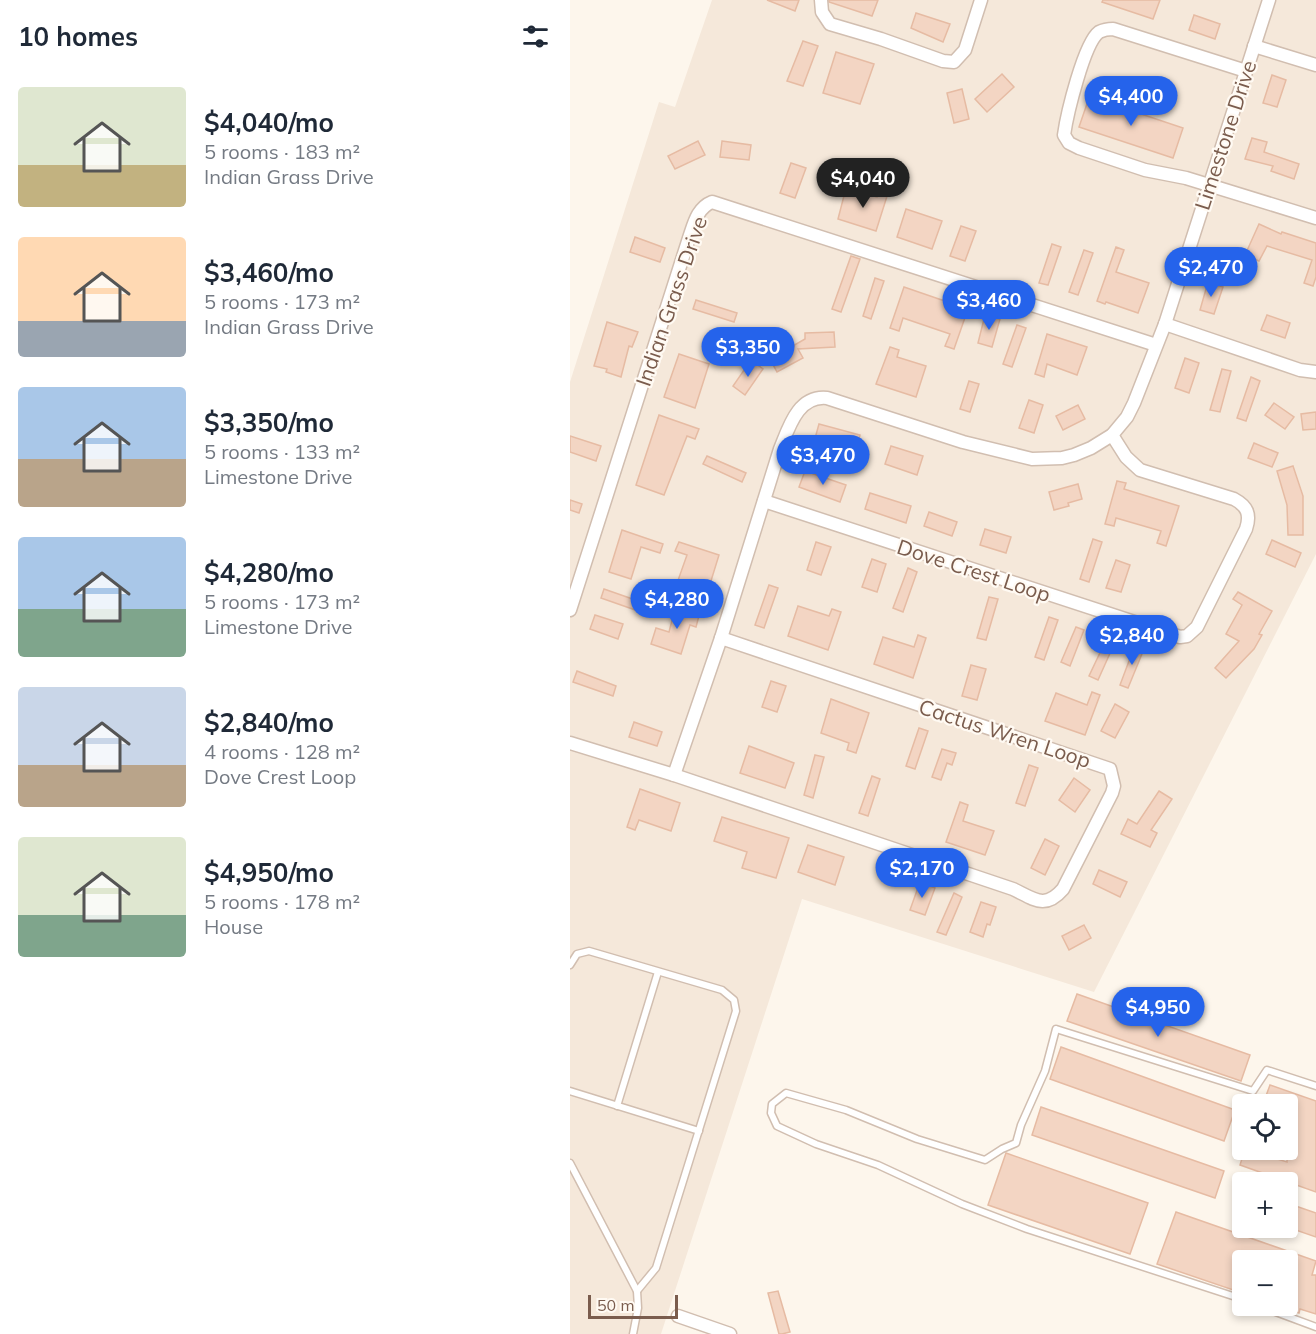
<!DOCTYPE html>
<meta charset="utf-8">
<style>
body{margin:0;font-family:Mulish,sans-serif;background:#f6f6f7;color:#1f2937;height:100vh;display:flex;flex-direction:column;font-size:22px;white-space:nowrap}
*{box-sizing:border-box;margin:0}
p{font-size:20px;color:#747a83}
.icon{flex:none;width:33px;height:33px;fill:none;stroke:currentColor;stroke-width:2;stroke-linecap:round;stroke-linejoin:round}
.map{position:relative;flex:1;overflow:hidden}
.details{display:flex;flex-direction:column;background:#fff;width:570px}
.details>*{flex:none}
.tools{position:absolute;left:662px;top:1094px;display:grid;gap:12px}
.tools a{display:grid;place-items:center;width:66px;height:66px;border-radius:6px;background:#fff;box-shadow:0 3px 9px #0003;font-size:30px}
.scale{position:absolute;left:18px;bottom:15px;width:90px;box-sizing:border-box;padding-left:6px;border:3px solid #7a5c4d;border-top:0;font-size:16px;line-height:21px;white-space:nowrap;color:#7a5c4d;-webkit-text-stroke:4px #fffaf3;paint-order:stroke}
.price{position:absolute;translate:-50% -51px;padding:0 14px;border-radius:21px;background:#2563eb;color:#fff;font-size:20px;line-height:39px;filter:drop-shadow(0 2px 3px #0008)}
.price::after{content:'';position:absolute;left:50%;top:36px;width:18px;height:14px;margin-left:-9px;background:inherit;clip-path:polygon(0 0,100% 0,50% 100%)}
.price.current{background:#222;color:#fff}
ul{padding:0;list-style:none}
li{display:flex;align-items:center;gap:18px;height:150px;padding:0 18px}
li span{display:grid;place-items:center;flex:none;width:168px;height:120px;border-radius:6px;color:#555}
li>.icon{margin-inline-start:auto}
span .icon{width:72px;height:72px;fill:#fffc;stroke-width:1}
li b{font-size:26px}
h2{display:flex;justify-content:space-between;align-items:center;height:72px;padding:0 18px;font-size:26px}
main{display:flex;flex:1;min-height:0}
.map>svg:first-child{display:block}
</style>
<main>
<section class="details">
<h2>10 homes<svg class="icon" aria-label="filters" viewBox="0 0 24 24"><path d="M4 7h16M4 17h16"/><circle cx="9" cy="7" r="2"/><circle cx="15" cy="17" r="2"/></svg></h2>
<ul>
<li><span style="background:linear-gradient(#dfe7d0 65%,#c2b280 0)"><svg class="icon" aria-label="home" viewBox="0 0 24 24"><path d="M3 11l9-7 9 7M6 9v11h12V9"/></svg></span><div><b>$4,040/mo</b><p>5 rooms · 183 m²</p><p>Indian Grass Drive</p></div></li>
<li><span style="background:linear-gradient(#ffd9b3 70%,#9aa5b1 0)"><svg class="icon" aria-label="home" viewBox="0 0 24 24"><path d="M3 11l9-7 9 7M6 9v11h12V9"/></svg></span><div><b>$3,460/mo</b><p>5 rooms · 173 m²</p><p>Indian Grass Drive</p></div></li>
<li><span style="background:linear-gradient(#a9c7e8 60%,#b9a48a 0)"><svg class="icon" aria-label="home" viewBox="0 0 24 24"><path d="M3 11l9-7 9 7M6 9v11h12V9"/></svg></span><div><b>$3,350/mo</b><p>5 rooms · 133 m²</p><p>Limestone Drive</p></div></li>
<li><span style="background:linear-gradient(#a9c7e8 60%,#7fa58c 0)"><svg class="icon" aria-label="home" viewBox="0 0 24 24"><path d="M3 11l9-7 9 7M6 9v11h12V9"/></svg></span><div><b>$4,280/mo</b><p>5 rooms · 173 m²</p><p>Limestone Drive</p></div></li>
<li><span style="background:linear-gradient(#c9d6e8 65%,#b9a48a 0)"><svg class="icon" aria-label="home" viewBox="0 0 24 24"><path d="M3 11l9-7 9 7M6 9v11h12V9"/></svg></span><div><b>$2,840/mo</b><p>4 rooms · 128 m²</p><p>Dove Crest Loop</p></div></li>
<li><span style="background:linear-gradient(#dfe7d0 65%,#7fa58c 0)"><svg class="icon" aria-label="home" viewBox="0 0 24 24"><path d="M3 11l9-7 9 7M6 9v11h12V9"/></svg></span><div><b>$4,950/mo</b><p>5 rooms · 178 m²</p><p>House</p></div></li>
</ul>
</section>
<div class="map">
<svg width="746" height="1334" viewBox="0 0 746 1334">
<rect width="100%" height="100%" fill="#fdf6ec"/>
<path fill="#f5e8da" d="M142 0H746V554L524 992 232 899 91 1334H0V382L89 102 105 107Z"/>
<g fill="#f3d5c3" stroke="#e6bba3" stroke-width="1.5">
<path d="M197 0H229L225 11Z"/>
<path d="M259 0H308L302 16 259 2Z"/>
<path d="M533 0H590L583 19 532 2Z"/>
<path d="M346 13 380 24 373 42 341 28Z"/>
<path d="M624 15 650 24 645 39 619 30Z"/>
<path d="M233 41 248 46 233 86 217 81Z"/>
<path d="M266 52 304 64 290 104 253 93Z"/>
<path d="M432 74 444 87 417 112 405 99Z"/>
<path d="M702 75 716 80 707 107 693 103Z"/>
<path d="M392 89 399 119 384 123 377 93Z"/>
<path d="M520 95 535 100V102L613 128 603 158 509 127Z"/>
<path d="M682 138 697 142 694 152 729 164 724 179 701 171 703 166 675 159Z"/>
<path d="M128 141 135 155 105 169 98 156Z"/>
<path d="M152 141 181 145 179 160 150 157Z"/>
<path d="M221 163 236 168 225 198 210 193Z"/>
<path d="M276 188 307 197 309 191 318 193 306 231 268 219Z"/>
<path d="M336 209 372 221 362 249 327 237Z"/>
<path d="M689 224 711 234 712 232 746 243V277L743 286 734 283 742 260 697 246 689 261 675 255Z"/>
<path d="M391 226 406 231 395 261 380 256Z"/>
<path d="M65 237 95 248 90 262 60 252Z"/>
<path d="M482 244 491 247 478 285 469 283Z"/>
<path d="M546 247 554 250 546 272 579 283 568 313 536 302 535 304 527 301Z"/>
<path d="M514 250 523 253 508 295 499 292Z"/>
<path d="M281 256 290 259 271 312 262 309Z"/>
<path d="M305 278 314 281 301 319 293 316Z"/>
<path d="M638 282 653 287 644 314 630 310Z"/>
<path d="M334 287 398 309 384 349 375 346 380 334 333 318 329 331 320 328Z"/>
<path d="M126 300 167 313 164 322 123 309Z"/>
<path d="M415 315 430 319 422 347 408 343Z"/>
<path d="M697 315 720 323 715 338 691 330Z"/>
<path d="M37 322 68 332 62 347 59 346 51 377 36 372 37 369 24 366Z"/>
<path d="M447 325 456 328 442 367 433 364Z"/>
<path d="M264 332 265 347 228 349 233 358 207 372 200 359 235 339V333Z"/>
<path d="M477 334 517 347 507 375 477 364 474 377 465 374Z"/>
<path d="M320 347 329 350 327 357 356 366 346 397 306 384Z"/>
<path d="M109 354 139 364 125 408 94 397Z"/>
<path d="M615 358 629 363 619 393 605 388Z"/>
<path d="M181 360 193 369 175 395 163 386Z"/>
<path d="M652 369 661 371 650 412 640 410Z"/>
<path d="M681 377 690 381 676 421 667 418Z"/>
<path d="M399 381 409 384 400 412 390 409Z"/>
<path d="M459 400 473 405 464 433 449 428Z"/>
<path d="M704 403 724 417 715 429 695 415Z"/>
<path d="M508 405 515 419 493 430 486 416Z"/>
<path d="M746 412V429L733 430 731 414Z"/>
<path d="M89 415 129 429 125 439 117 436 94 495 66 485Z"/>
<path d="M249 424 290 435 285 454 244 442Z"/>
<path d="M0 436 31 446 26 461 0 452Z"/>
<path d="M684 443 708 453 702 467 678 458Z"/>
<path d="M321 446 353 456 347 475 315 464Z"/>
<path d="M137 456 176 473 172 482 133 464Z"/>
<path d="M723 466 733 496V535H718L717 505 707 471Z"/>
<path d="M235 471 276 485 270 502 229 487Z"/>
<path d="M547 481 556 483 554 489 609 506 596 546 587 543 591 531 546 518 544 526 535 524Z"/>
<path d="M508 484 512 499 498 503 499 506 484 510 479 492Z"/>
<path d="M300 493 341 506 336 523 295 509Z"/>
<path d="M0 500 12 504 9 513 0 510Z"/>
<path d="M359 512 387 522 382 536 354 526Z"/>
<path d="M415 529 441 537 436 553 410 545Z"/>
<path d="M52 530 93 544 90 553 71 547 61 579 39 572Z"/>
<path d="M523 539 532 542 519 582 510 579Z"/>
<path d="M702 540 731 553 725 567 696 554Z"/>
<path d="M109 542 149 555 136 597 106 586 117 555 105 551Z"/>
<path d="M246 542 261 547 251 575 237 570Z"/>
<path d="M302 559 316 564 307 592 292 587Z"/>
<path d="M546 560 560 565 551 592 536 588Z"/>
<path d="M338 568 347 572 333 612 323 608Z"/>
<path d="M199 585 208 588 194 628 185 625Z"/>
<path d="M34 589 74 603 71 612 31 598Z"/>
<path d="M668 592 702 611 689 634 692 635 684 649 656 678 645 668 669 641 656 634 672 605 663 599Z"/>
<path d="M419 597 428 599 416 640 407 638Z"/>
<path d="M106 605 130 612 126 627 120 625 111 654 81 644 86 628 99 632Z"/>
<path d="M228 606 259 616 262 609 271 612 258 650 218 636Z"/>
<path d="M25 615 53 624 48 639 20 629Z"/>
<path d="M479 617 488 620 474 660 465 657Z"/>
<path d="M506 627 514 630 500 666 491 662Z"/>
<path d="M348 635 356 638 343 678 304 664 313 637 344 647Z"/>
<path d="M537 638 545 642 528 680 519 676Z"/>
<path d="M565 645 574 649 558 688 550 685Z"/>
<path d="M401 665 416 669 407 700 392 696Z"/>
<path d="M7 671 46 686 43 696 3 682Z"/>
<path d="M201 681 216 686 207 712 192 707Z"/>
<path d="M522 692 530 695 515 735 475 721 486 693 517 705Z"/>
<path d="M261 699 299 713 286 753 277 750 279 743 251 733Z"/>
<path d="M545 704 559 712 545 738 531 731Z"/>
<path d="M64 722 92 732 87 746 59 737Z"/>
<path d="M349 728 358 731 345 769 336 766Z"/>
<path d="M179 746 224 763 215 788 170 773Z"/>
<path d="M372 749 386 753 382 765 377 763 371 780 362 777Z"/>
<path d="M245 755 254 757 243 798 234 795Z"/>
<path d="M459 765 468 768 455 806 446 803Z"/>
<path d="M302 776 310 779 298 816 289 813Z"/>
<path d="M504 778 520 790 505 812 489 800Z"/>
<path d="M70 789 110 803 101 831 69 820 65 830 57 827Z"/>
<path d="M589 791 602 799 581 830 587 833 580 847 551 834 558 819 567 824Z"/>
<path d="M390 802 398 805 393 821 424 831 415 855 376 842Z"/>
<path d="M152 817 219 838 206 878 172 868 177 852 144 841Z"/>
<path d="M475 839 489 846 475 875 461 868Z"/>
<path d="M238 845 274 857 265 885 228 872Z"/>
<path d="M529 870 557 882 550 897 523 884Z"/>
<path d="M350 882 365 888 355 915 340 910Z"/>
<path d="M384 893 392 897 376 935 367 932Z"/>
<path d="M411 902 426 907 420 925 417 924 413 937 400 932Z"/>
<path d="M514 925 521 938 499 950 492 936Z"/>
<path d="M507 994 680 1055 671 1081 497 1021Z"/>
<path d="M491 1047 665 1110 654 1141 480 1079Z"/>
<path d="M700 1085 746 1101V1192L670 1165 675 1149 717 1162V1104H693Z"/>
<path d="M471 1107 654 1171 645 1198 462 1135Z"/>
<path d="M436 1153 578 1203 560 1254 418 1205Z"/>
<path d="M717 1203 746 1213V1237L717 1227Z"/>
<path d="M606 1212 746 1261 742 1275H746V1314L730 1309 729 1313 717 1309V1260H672V1293L587 1264Z"/>
<path d="M208 1291 220 1332 212 1334H209L198 1293Z"/>
</g>
<g fill="none" stroke-linecap="round" stroke-linejoin="round">
<g stroke="#d1beb0" stroke-width="9">
<g id="service">
<path d="M0 965 7 954 19 951 152 990 164 1000 166 1011 86 1268 67 1291"/>
<path d="M0 1091 129 1131"/>
<path d="M47 1106 88 972"/>
<path d="M0 1163 67 1291 68 1308 63 1334"/>
<path d="M672 1299 457 1229 392 1204 308 1165 246 1144 207 1126 201 1113 202 1104 216 1093 276 1110 347 1139 415 1160 432 1149 446 1143 451 1125 475 1071 486 1029 683 1091 697 1070 746 1086"/>
<path d="M687 1305 746 1327"/>
</g>
</g>
<g stroke="#d1beb0" stroke-width="15">
<g id="minor">
<path d="M251 0 252 12 260 24 311 39 373 61 384 62 395 50 411 0"/>
<path d="M684 46 746 65"/>
<path d="M676 71 543 29C539 29 533 30 529 32 514 43 497 114 494 135L499 143 509 148 575 170 616 178 746 218"/>
<path d="M595 324 730 370 746 372"/>
<path d="M194 501 610 637 617 636 627 627 676 529C681 514 677 506 664 499L570 470 556 457 542 435"/>
<path d="M0 610 119 238C124 224 127 208 142 202L586 345"/>
<path d="M0 743 104 775 443 889C464 899 475 910 493 889L542 793 544 786 540 769 151 638"/>
<path d="M104 775 151 638 210 449C219 427 228 395 257 398L393 442 462 459 492 458 504 455 521 448 542 435 557 417 564 403 595 324 699 0"/>
<path d="M108 1316 160 1334"/>
</g>
</g>
<use href="#service" stroke="#fff" stroke-width="6"/>
<use href="#minor" stroke="#fff" stroke-width="12"/>
</g>
<g text-anchor="middle" dominant-baseline="central" stroke-width="4.5" stroke-linejoin="round" paint-order="stroke">
<g font-size="21" fill="#7a5c4d" stroke="#fffaf3">
<text transform="translate(655 135) rotate(-72)">Limestone Drive</text>
<text transform="translate(101 301) rotate(-71)">Indian Grass Drive</text>
<text transform="translate(404 570) rotate(18)">Dove Crest Loop</text>
<text transform="translate(435 733) rotate(18)">Cactus Wren Loop</text>
</g>
</g>
</svg>
<div class="tools">
<a><svg class="icon" aria-label="locate" viewBox="0 0 24 24"><circle cx="12" cy="12" r="6"/><path d="M12 2v4M12 18v4M2 12h4M18 12h4"/></svg></a>
<a>+</a>
<a>−</a>
</div>
<div class="scale">50 m</div>
<b class="price" style="left:561px;top:127px">$4,400</b>
<b class="price current" style="left:293px;top:209px">$4,040</b>
<b class="price" style="left:641px;top:298px">$2,470</b>
<b class="price" style="left:419px;top:331px">$3,460</b>
<b class="price" style="left:178px;top:378px">$3,350</b>
<b class="price" style="left:253px;top:486px">$3,470</b>
<b class="price" style="left:107px;top:630px">$4,280</b>
<b class="price" style="left:562px;top:666px">$2,840</b>
<b class="price" style="left:352px;top:899px">$2,170</b>
<b class="price" style="left:588px;top:1038px">$4,950</b>
</div>
</main>
